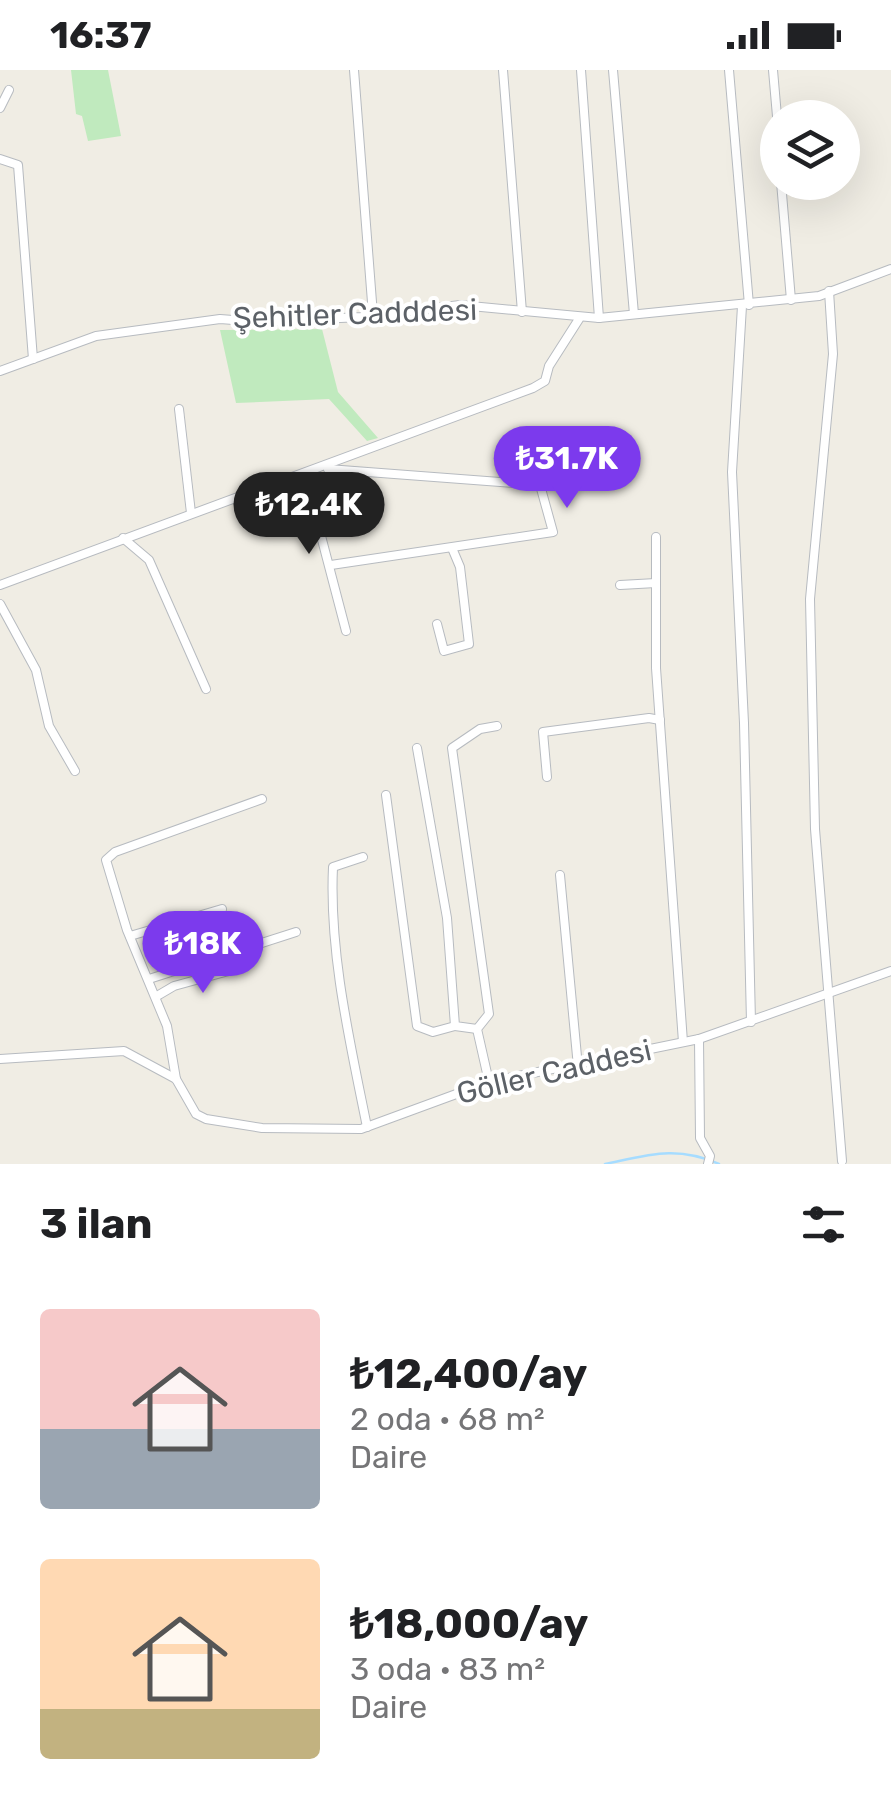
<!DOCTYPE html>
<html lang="tr">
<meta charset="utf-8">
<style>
body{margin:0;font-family:Rubik,sans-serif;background:#f2f2f2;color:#202124;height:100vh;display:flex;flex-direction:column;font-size:38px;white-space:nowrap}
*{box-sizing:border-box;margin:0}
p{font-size:32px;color:#757577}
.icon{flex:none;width:55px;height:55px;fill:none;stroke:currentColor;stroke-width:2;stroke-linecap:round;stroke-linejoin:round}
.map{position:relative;height:1094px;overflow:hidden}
.panel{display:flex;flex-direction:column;background:#fff;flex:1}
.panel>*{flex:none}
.fabs{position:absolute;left:760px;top:30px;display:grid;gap:20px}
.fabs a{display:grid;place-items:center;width:100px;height:100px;border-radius:50%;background:#fff;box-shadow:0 10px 40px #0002;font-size:50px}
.price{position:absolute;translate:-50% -85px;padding:0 22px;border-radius:35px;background:#7c3aed;color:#fff;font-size:32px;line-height:65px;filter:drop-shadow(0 2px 5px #0008)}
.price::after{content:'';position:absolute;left:50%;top:60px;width:30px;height:22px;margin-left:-15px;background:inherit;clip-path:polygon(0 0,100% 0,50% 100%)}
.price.current{background:#222;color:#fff}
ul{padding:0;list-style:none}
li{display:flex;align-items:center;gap:30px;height:250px;padding:0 40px}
li span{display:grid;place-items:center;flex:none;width:280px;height:200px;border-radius:10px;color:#555}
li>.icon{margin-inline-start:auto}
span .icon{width:120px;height:120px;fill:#fffc;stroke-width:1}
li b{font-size:42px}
h2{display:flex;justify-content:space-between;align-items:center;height:120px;padding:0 40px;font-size:42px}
.status{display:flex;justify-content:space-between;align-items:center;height:70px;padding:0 50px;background:#fff;direction:ltr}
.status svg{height:28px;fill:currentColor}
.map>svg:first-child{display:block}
</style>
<div class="status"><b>16:37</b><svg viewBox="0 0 49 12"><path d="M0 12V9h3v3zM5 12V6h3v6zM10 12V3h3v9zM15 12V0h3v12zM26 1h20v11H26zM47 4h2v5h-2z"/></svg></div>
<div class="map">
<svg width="891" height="1094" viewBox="0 0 891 1094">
<rect width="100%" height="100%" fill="#f0ede4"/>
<g fill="#c0eabe">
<path d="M71 0H108L121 66 88 71 82 46 76 44Z"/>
<path d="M322 259 338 322 378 368 367 371 329 329 236 333 220 260Z"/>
</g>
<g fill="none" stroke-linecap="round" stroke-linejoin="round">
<path stroke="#a6dcff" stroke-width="2.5" d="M605 1094C648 1085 677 1075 719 1094"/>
<g stroke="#b7bbc0" stroke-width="10">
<g id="minor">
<path d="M354 0 373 245"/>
<path d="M503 0 522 242"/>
<path d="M581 0 599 248"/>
<path d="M613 0 634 244"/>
<path d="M729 0 749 235"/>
<path d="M773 0 778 58"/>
<path d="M0 38 9 20"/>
<path d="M0 89 18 95 33 289"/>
<path d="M781 112 791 230"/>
<path d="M829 221 833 284 810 529 815 759 842 1091"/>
<path d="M742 236 732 402 744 653 751 952"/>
<path d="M0 301 96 266 220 249 259 252 361 247 460 235 599 248 819 226 891 199"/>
<path d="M179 339 191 443"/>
<path d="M328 399 540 415 553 462 331 495"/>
<path d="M305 405 346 561"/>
<path d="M656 467V598L683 972"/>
<path d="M123 468 149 490 206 619"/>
<path d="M0 515 533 318 545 311 549 296 579 249"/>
<path d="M620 515 656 513"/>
<path d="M0 534 36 600 49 656 75 701"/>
<path d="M437 554 444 581 469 574 460 497 452 478"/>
<path d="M417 678 447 848 455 956 477 959"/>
<path d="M547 707 543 662 649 648 660 650"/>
<path d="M386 725 417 956 433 962 455 956"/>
<path d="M363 787 333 797C329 883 350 972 367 1057"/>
<path d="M560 805 578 997"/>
<path d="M130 866 222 839"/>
<path d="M149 909 296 862"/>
<path d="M157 926 174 916 236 899"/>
<path d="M699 969 700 1068 710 1086 708 1094"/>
<path d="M0 989 124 981 176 1009 196 1044 206 1049 262 1058 361 1059 489 1012 699 969 891 901"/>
<path d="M176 1009 167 956 127 860 106 790 115 782 262 729"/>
<path d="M489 1012 477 959 489 944 452 678 480 659 497 656"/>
</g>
</g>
<use href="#minor" stroke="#fff" stroke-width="8"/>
</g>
<g text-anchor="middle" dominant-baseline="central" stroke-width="8" stroke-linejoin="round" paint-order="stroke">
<g font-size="30" fill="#5c6167" stroke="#fff">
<text transform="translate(355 244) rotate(-2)">Şehitler Cadddesi</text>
<text transform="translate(554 1002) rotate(-13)">Göller Caddesi</text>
</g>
</g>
</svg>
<div class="fabs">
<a><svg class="icon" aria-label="layers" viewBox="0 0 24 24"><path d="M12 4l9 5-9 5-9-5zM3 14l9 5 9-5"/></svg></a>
</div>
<b class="price" style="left:567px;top:441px">₺31.7K</b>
<b class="price current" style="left:309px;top:487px">₺12.4K</b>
<b class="price" style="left:203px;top:926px">₺18K</b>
</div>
<section class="panel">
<h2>3 ilan<svg class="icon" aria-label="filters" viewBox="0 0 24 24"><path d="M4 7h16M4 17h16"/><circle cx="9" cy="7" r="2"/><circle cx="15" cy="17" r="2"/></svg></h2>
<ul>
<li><span style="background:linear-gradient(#f6c9c9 60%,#9aa5b1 0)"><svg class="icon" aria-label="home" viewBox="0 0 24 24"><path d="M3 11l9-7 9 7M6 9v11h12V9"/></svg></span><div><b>₺12,400/ay</b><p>2 oda · 68 m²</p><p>Daire</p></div></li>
<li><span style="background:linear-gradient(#ffd9b3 75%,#c2b280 0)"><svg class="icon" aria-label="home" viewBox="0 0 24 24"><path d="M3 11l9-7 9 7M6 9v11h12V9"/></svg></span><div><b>₺18,000/ay</b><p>3 oda · 83 m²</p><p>Daire</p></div></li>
</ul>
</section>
